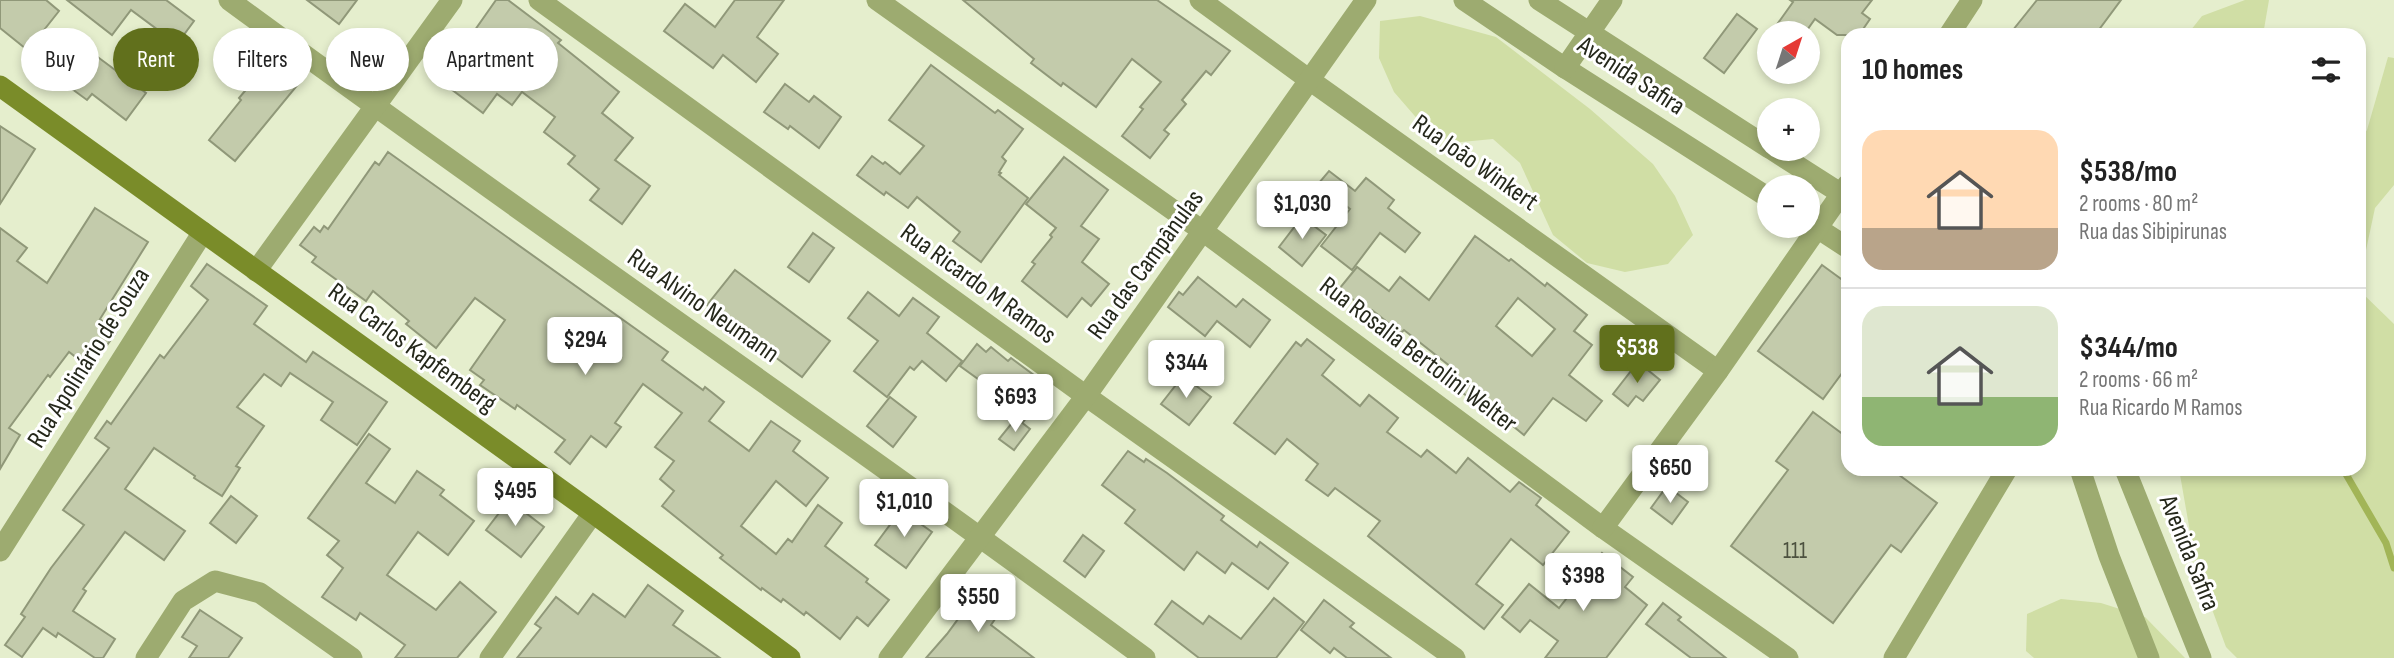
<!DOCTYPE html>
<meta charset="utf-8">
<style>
body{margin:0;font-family:"Sofia Sans Condensed",sans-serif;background:#f2f2f2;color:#222;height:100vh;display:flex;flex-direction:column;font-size:26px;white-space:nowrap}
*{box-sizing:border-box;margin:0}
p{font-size:23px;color:#767676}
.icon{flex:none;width:38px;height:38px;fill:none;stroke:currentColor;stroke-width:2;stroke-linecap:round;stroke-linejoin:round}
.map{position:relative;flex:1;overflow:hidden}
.side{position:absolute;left:1841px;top:28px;width:525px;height:448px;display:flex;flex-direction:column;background:#fff;border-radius:21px;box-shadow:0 4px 10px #0003}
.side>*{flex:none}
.hud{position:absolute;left:21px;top:28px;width:665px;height:63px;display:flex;gap:14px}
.needle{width:46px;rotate:39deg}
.fabs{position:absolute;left:1757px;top:21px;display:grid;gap:14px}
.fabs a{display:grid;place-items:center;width:63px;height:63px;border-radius:50%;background:#fff;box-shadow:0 4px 10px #0003;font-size:35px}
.price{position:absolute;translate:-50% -60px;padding:0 16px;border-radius:7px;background:#fff;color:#222;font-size:23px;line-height:46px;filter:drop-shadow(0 2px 4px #0008)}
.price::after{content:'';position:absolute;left:50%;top:42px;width:21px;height:16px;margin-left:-10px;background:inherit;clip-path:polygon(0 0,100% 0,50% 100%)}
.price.current{background:#61701c;color:#fff}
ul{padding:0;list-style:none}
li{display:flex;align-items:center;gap:21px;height:175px;padding:0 21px}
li+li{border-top:2px solid #e0e0e0}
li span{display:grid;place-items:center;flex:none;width:196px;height:140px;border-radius:21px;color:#555}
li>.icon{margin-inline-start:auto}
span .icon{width:84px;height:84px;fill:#fffc;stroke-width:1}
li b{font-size:30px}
h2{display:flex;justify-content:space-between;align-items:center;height:84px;padding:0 21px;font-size:30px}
.chip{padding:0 24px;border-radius:32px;background:#fff;box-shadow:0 4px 10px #0003;font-size:24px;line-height:63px}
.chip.current{background:#61701c;color:#fff}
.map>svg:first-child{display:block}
</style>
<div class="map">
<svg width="2394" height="658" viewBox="0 0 2394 658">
<rect width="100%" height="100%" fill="#e5eecd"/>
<g fill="#d0dea5">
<path d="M2245 0H2269L2263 35H2187L2202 16Z"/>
<path d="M1420 16 1496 37 1590 109 1653 164 1675 196 1693 235 1668 264 1625 272 1587 263 1553 235 1520 163 1493 139 1451 143 1420 122 1394 92 1379 58 1380 21Z"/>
<path d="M2388 57 2394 58V185L2375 208 2359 283V142L2367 130Z"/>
<path d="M2359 290 2394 324V658H2237L2226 647 2196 566 2179 469H2359Z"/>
<path d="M2061 599 2101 603 2145 617 2185 658H2034L2026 651 2027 614Z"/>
</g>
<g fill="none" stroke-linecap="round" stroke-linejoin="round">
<path stroke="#a2b557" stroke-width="7" d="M2343 469 2386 543 2394 568"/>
</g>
<g fill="#c3cbab" stroke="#909879" stroke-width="2" fill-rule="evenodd">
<path d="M0 0H46L59 11 44 30 81 56 87 49 146 93 126 120 92 94 87 100 49 72 51 69 0 28Z"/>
<path d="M67 0H166L194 21 177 44 131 10 112 35Z"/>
<path d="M307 0H357L339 24Z"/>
<path d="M496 0H508L561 40 558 43 619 92 602 113 633 138 615 160 650 186 622 224 590 200 599 189 568 164 575 156 544 132 555 117 522 92 512 105 497 94 483 113 443 83 467 50 463 47Z"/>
<path d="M735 0H784L757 37 778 54 756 82 723 55 713 68 664 31 685 4 715 27Z"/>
<path d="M963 0H1157L1230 51 1211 75 1206 71 1182 100 1186 104 1164 130 1169 134 1150 158 1122 136 1143 109 1140 107 1161 82 1132 59 1096 107 1063 83 1061 86 1031 63 1034 59Z"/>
<path d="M1790 0H1872L1862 13 1870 19 1859 35H1837L1815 19 1805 33H1771L1793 2Z"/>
<path d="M2037 0H2121L2095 35H2009Z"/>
<path d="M1737 14 1757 29 1724 73 1704 58Z"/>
<path d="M272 59 300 82 235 161 209 140 241 100 239 98Z"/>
<path d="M931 65 995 113 998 110 1023 129 1002 157 1006 161 999 172 1001 173 999 175 1028 198 981 262 953 241 960 232 917 197 908 208 886 192 884 195 857 175 872 156 883 164 885 162 900 174 924 146 889 120Z"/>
<path d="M785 84 809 102 814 96 841 117 819 148 790 126 788 129 764 112Z"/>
<path d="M0 126 35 149 0 204Z"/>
<path d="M388 152 668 352 662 360 703 390 705 387 724 402 709 421 749 451 771 421 800 441 793 451 828 478 806 506 776 481 741 526 776 554 788 539 792 542 818 505 842 523 825 546 868 579 866 582 889 600 868 626 857 617 840 639 806 612 804 615 783 599 781 602 762 588 761 590 720 558 723 555 662 506 674 491 660 479 674 461 655 447 682 413 643 384 615 423 621 427 606 447 591 436 570 464 555 452 565 440 517 405 515 409 480 385 484 380 470 370 505 320 475 298 436 348 406 324 409 321 373 291 366 301 312 262 316 257 300 245 314 227 320 232 324 226 328 229 375 162 379 165Z"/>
<path d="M1064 157 1108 190 1081 226 1099 239 1082 262 1109 284 1091 306 1082 298 1067 317 1022 281 1035 264 1032 262 1052 237 1050 235 1056 228 1026 204Z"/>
<path d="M1329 171 1355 191 1366 178 1394 200 1388 208 1420 233 1405 252 1380 233 1352 270 1321 246 1350 209 1318 184Z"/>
<path d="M95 208 148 242 100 319 116 333 90 368 69 352 50 377 48 375 9 428 20 435 0 469V228L27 248 17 261 47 283Z"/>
<path d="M1302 217 1326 235 1302 266 1279 247Z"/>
<path d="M813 233 834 248 809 282 788 267Z"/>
<path d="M1475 236 1509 261 1511 259 1545 286 1547 283 1587 315 1574 331 1592 345 1569 375 1602 401 1586 421 1553 398 1524 435 1492 409 1488 413 1448 381 1456 371 1404 330 1401 333 1372 310 1370 312 1339 289 1357 267 1389 291 1400 277 1429 300ZM1518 298 1555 329 1532 356 1496 326Z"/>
<path d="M207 264 267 306 254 324 306 362 313 352 387 402 357 445 321 420 333 402 290 373 281 386 264 374 237 407 264 426 236 466 240 468 222 496 194 478 195 476 154 448 125 489 185 531 164 560 125 532 83 589 86 591 73 611 115 639 103 658H95L58 633 56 637 43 628 22 657 5 645 25 617 21 614 51 568 84 525 63 510 109 448 95 438 107 421 111 424 160 355 164 358 208 300 191 286Z"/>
<path d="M1822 265 1848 284V365L1823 399 1758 351Z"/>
<path d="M735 270 830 341 802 377 771 354 774 351 738 322 734 326 707 305Z"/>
<path d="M1198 277 1236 307 1243 299 1270 320 1250 347 1217 321 1205 336 1168 307 1179 292 1183 295Z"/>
<path d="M868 292 899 316 913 298 939 317 927 333 962 361 946 381 922 361 914 370 910 367 887 397 854 371 878 341 848 318Z"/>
<path d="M1307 339 1334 360 1322 375 1360 406 1369 395 1398 418 1387 432 1421 457 1427 450 1456 473 1468 458 1510 492 1519 482 1541 498 1536 505 1569 532 1543 565 1511 539 1476 584 1503 605 1484 629 1368 536 1380 521 1335 488 1328 496 1306 480 1318 464 1287 439 1275 454 1234 423 1296 342 1301 346Z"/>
<path d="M977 344 986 352 991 347 1008 361 1011 358 1050 387 1023 422 984 393 989 387 960 366Z"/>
<path d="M1638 362 1660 380 1643 401 1636 396 1628 406 1613 394Z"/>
<path d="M1183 376 1211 397 1189 425 1161 404Z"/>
<path d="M890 397 916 417 893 447 867 426Z"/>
<path d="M1813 412 1848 438V469H1891L1937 503 1901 552 1891 545 1833 623 1731 546 1788 470 1776 461Z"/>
<path d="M1016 418 1030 429 1014 450 999 439Z"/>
<path d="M369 434 390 449 366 483 395 503 417 471 444 490 440 495 474 521 448 555 418 532 387 575 436 610 460 582 496 612 457 658H395L405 645 360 613 356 620 322 597 343 568 327 555 339 541 308 518Z"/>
<path d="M1128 451 1144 462 1146 459 1167 473 1224 516 1221 520 1257 547 1260 542 1288 563 1268 589 1232 563 1225 573 1197 552 1184 570 1125 523 1135 510 1102 485Z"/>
<path d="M1667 486 1688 502 1672 524 1651 508Z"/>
<path d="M231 496 257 516 236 543 210 523Z"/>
<path d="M509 500 544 527 521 557 486 530Z"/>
<path d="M901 510 932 532 906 568 875 545Z"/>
<path d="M1083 535 1104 551 1085 577 1064 561Z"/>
<path d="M1602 553 1633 577 1625 587 1647 605 1606 658H1545L1558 641 1530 620 1520 632 1502 617 1529 584 1559 608Z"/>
<path d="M648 585 683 611 673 625 720 658H517L541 628 535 624 556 597 578 614 593 594 625 617Z"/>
<path d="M980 589 1004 606 991 625 1034 658H926L947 634Z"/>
<path d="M1274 598 1304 622 1276 658H1199L1155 624 1172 601 1203 624 1209 616 1241 639Z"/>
<path d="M1324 600 1354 623 1350 627 1391 658H1347L1334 648 1330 653 1301 630Z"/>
<path d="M1663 603 1681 617 1678 620 1726 658H1691L1646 624Z"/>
<path d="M200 610 242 638 228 658H189L197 646 182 637Z"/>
</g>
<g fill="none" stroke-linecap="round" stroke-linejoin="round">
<g stroke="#9dab70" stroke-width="21">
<path d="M229 0C532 223 843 434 1145 658"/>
<path d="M539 0 1086 396 1455 658"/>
<path d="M877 0 1204 232 1603 528 1788 658"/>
<path d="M1200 0 1311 81 1718 371"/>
<path d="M1464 0 1565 68 1769 198"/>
<path d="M1539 0 1769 148"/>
<path d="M1949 35 1972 0"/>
<path d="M1565 68 1612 0"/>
<path d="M1771 149 1848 198"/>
<path d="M1808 222 1848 248"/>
<path d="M256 271 452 0"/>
<path d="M2080 469 2109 556 2149 658"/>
<path d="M2125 469 2201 658"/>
<path d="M1603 528 1718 371 1848 184"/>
<path d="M0 551 203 232"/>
<path d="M146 658 183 601 215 581 260 593 352 658"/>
<path d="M490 658 593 513"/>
<path d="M889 658 1086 396 1366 0"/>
<path d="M1894 658 2007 469"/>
</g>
<path stroke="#7a8c29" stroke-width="21" d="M0 86 593 513 790 658"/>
</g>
<g text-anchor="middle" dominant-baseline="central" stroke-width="6" stroke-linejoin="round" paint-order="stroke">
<g font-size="23" fill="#4c513f">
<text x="1795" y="551">111</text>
</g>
<g font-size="26" fill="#25281b" stroke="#fff">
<text transform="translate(1631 76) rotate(33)">Avenida Safira</text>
<text transform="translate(1475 163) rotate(35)">Rua João Winkert</text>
<text transform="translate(1146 265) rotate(-54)">Rua das Campânulas</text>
<text transform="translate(978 284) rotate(36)">Rua Ricardo M Ramos</text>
<text transform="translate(703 306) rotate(35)">Rua Alvino Neumann</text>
<text transform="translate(412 348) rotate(36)">Rua Carlos Kapfemberg</text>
<text transform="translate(1418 355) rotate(37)">Rua Rosalia Bertolini Welter</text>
<text transform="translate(89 358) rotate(-58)">Rua Apolinário de Souza</text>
<text transform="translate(2189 553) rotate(68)">Avenida Safira</text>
</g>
</g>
</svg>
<div class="fabs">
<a><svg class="needle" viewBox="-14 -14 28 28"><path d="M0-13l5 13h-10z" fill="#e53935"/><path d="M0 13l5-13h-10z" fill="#767676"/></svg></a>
<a>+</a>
<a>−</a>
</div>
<b class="price" style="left:1302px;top:241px">$1,030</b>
<b class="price" style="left:585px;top:377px">$294</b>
<b class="price current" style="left:1637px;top:385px">$538</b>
<b class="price" style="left:1186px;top:400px">$344</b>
<b class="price" style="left:1015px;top:434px">$693</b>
<b class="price" style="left:1670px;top:505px">$650</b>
<b class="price" style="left:515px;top:528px">$495</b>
<b class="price" style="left:904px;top:539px">$1,010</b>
<b class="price" style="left:1583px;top:613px">$398</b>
<b class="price" style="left:978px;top:634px">$550</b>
<div class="hud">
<a class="chip">Buy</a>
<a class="chip current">Rent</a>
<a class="chip">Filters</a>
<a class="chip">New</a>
<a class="chip">Apartment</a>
</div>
<section class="side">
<h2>10 homes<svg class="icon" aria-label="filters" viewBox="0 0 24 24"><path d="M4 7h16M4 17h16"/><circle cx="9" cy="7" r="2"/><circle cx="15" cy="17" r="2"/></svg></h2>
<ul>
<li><span style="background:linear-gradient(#ffd9b3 70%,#b9a48a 0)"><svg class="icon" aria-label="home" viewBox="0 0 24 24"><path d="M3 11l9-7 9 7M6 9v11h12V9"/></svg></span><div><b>$538/mo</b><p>2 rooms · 80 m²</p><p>Rua das Sibipirunas</p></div></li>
<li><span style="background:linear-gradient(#dfe7d0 65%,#8fb573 0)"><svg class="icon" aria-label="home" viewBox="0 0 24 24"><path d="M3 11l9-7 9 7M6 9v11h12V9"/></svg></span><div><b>$344/mo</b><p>2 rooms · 66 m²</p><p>Rua Ricardo M Ramos</p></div></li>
</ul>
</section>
</div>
